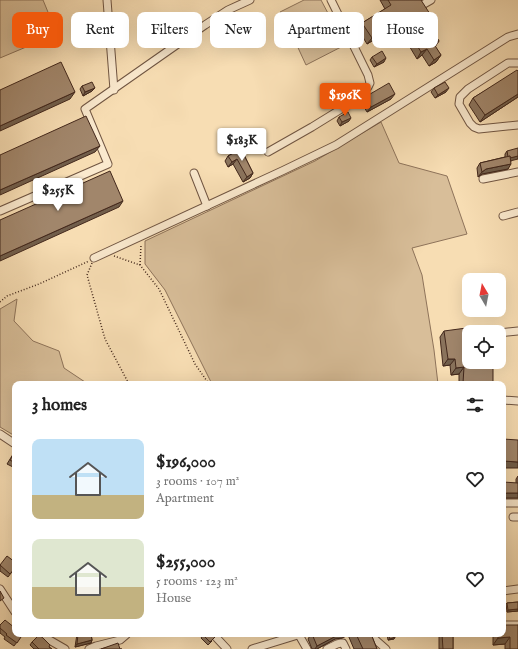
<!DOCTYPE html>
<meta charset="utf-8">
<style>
body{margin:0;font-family:"IM FELL English",serif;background:#f2f2f2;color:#222;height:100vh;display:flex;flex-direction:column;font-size:15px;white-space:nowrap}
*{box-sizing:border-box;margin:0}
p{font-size:13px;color:#767676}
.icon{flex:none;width:22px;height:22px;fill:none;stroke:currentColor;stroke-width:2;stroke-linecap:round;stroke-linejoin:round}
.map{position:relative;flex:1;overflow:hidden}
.sheet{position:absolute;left:12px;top:381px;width:494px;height:256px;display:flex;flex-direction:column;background:#fff;border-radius:8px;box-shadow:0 4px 16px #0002}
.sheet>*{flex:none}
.hud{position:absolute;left:12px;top:12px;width:494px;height:36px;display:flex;gap:8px}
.needle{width:26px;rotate:350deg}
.controls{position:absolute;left:462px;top:273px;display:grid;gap:8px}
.controls a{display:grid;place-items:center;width:44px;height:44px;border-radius:8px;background:#fff;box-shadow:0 4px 16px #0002;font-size:20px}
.price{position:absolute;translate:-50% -34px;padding:0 9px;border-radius:4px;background:#fff;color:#222;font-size:13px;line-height:26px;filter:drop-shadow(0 1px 2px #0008)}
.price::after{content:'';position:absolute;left:50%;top:24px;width:12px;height:9px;margin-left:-6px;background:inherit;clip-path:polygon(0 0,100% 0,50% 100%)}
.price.selected{background:#ea580c;color:#fff}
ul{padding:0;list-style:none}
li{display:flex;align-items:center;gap:12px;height:100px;padding:0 20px}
li span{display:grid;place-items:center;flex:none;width:112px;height:80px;border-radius:8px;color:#555}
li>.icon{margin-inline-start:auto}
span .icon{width:48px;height:48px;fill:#fffc;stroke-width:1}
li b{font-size:17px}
h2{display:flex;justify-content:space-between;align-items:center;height:48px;padding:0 20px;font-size:17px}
.tag{padding:0 14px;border-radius:8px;background:#fff;box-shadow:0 4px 16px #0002;font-size:14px;line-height:36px}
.tag.selected{background:#ea580c;color:#fff}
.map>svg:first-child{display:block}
</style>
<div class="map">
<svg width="518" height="649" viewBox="0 0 518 649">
<rect width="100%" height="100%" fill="#f7ddb3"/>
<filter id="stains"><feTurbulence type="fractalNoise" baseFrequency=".005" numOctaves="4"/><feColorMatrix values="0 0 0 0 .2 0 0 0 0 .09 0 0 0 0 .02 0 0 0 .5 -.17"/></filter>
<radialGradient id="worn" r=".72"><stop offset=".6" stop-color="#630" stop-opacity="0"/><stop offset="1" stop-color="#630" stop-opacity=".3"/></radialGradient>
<g fill="#d8be99" stroke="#8e735a">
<path d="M0 0H43L57 34 0 58Z"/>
<path d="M304 0H321L330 17 292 36 280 12Z"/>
<path d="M333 20 345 45 306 65 294 39Z"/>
<path d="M381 122 399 163 447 176 467 234 412 248 422 275 434 350 438 384H212L165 290 145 264V241L315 161Z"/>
<path d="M17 299 14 321 33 341 59 351 64 368 88 384H15V436L0 427V309Z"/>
</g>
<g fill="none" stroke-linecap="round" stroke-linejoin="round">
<g stroke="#705542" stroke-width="9">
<g id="minor">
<path d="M107 0 114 90"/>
<path d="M424 4 431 0"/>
<path d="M518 63H508L468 89 460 97 459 104 470 123 474 127 479 129 518 125"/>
<path d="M268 152 312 127 346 106 368 87 370 83 368 75 331 0"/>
<path d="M194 173 207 206"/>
<path d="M483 179 518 172"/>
<path d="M0 211 108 164 85 109 205 25 228 10 250 0"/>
<path d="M503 216 518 212"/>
<path d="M94 258 282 171 336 145 508 37 518 34"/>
<path d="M499 333 518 331"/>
<path d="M503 400 518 401"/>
<path d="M0 434 15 444"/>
<path d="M503 503H518"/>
<path d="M513 517H518"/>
<path d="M0 589 15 612"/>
<path d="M503 591 518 589"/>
<path d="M503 625H518"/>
<path d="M39 634 65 649"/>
<path d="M213 634 227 649"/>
<path d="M369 634 386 649"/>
<path d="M299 635 307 649"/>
<path d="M89 649 96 646 120 640 127 634"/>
<path d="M252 649 301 634"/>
<path d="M327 649 337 644 341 643H343L346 649"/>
</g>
</g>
<g stroke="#43281c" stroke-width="1.5" stroke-dasharray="1 2" stroke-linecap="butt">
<path d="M114 256 140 265 159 289 195 364 209 384"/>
<path d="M92 263 87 275 105 339 129 384"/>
<path d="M140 265 141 245"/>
<path d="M0 302 7 296 39 284 89 261"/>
<path d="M447 384 448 382"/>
</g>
<use href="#minor" stroke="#fae9ce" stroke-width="7"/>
</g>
<g fill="#8a735c" stroke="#43281c">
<path d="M380 0H421L426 20 439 41 435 47 441 55 436 62 429 66 422 55 417 59 405 39 409 33 403 22 367 44 358 29 362 23 385 9Z"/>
<path d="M372 57 384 62 374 67 370 60Z"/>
<path d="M518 71V97L480 122 469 105 473 98Z"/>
<path d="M82 86 95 88 92 91 83 96 80 89Z"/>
<path d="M434 88 446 92 435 98 431 92Z"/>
<path d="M365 97 391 99 367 112 361 102Z"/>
<path d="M339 117 349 121 340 126 337 121Z"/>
<path d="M241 149 253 173 250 178 243 182 233 164 228 167 225 161 228 156Z"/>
<path d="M507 151 511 161 508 169 482 174 478 177 477 168 480 163 505 157V154Z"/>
<path d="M444 331 479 368 492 384H459V374L451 375 450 365 443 366 440 337Z"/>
<path d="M15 451V468L7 464Z"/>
<path d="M518 476V498H503L516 483V479Z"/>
<path d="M0 565 15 568 8 577 0 571Z"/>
<path d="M15 580V588L13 584Z"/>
<path d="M518 602V611L507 612 506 604 507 603Z"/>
<path d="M0 625 23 634 14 646 4 639 5 637 0 633Z"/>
<path d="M518 625V649H505V644L493 645V634H503Z"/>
<path d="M77 634H91L92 640 91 643 75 647Z"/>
<path d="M204 634 212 641 208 645 201 638Z"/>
<path d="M311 634H371L377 649H354L348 635 342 638 335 639 317 649H312L308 639Z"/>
<path d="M387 634H395V637L394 639 388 640Z"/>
<rect x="439" y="634" width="14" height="15"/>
<path d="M32 642 49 647 52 649H34L30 645Z"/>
</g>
<g fill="#715e4b" stroke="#43281c">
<path d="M430 14 425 21 424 18Z"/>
<path d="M407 16 403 22 367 44 372 38Z"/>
<path d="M439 41 434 48V44Z"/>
<path d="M427 49 422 55 417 59 421 52Z"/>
<path d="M441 55 436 62 429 66 434 60Z"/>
<path d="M386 58 384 62 374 67 377 64Z"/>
<path d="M95 88 92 91 83 96 85 92Z"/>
<path d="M449 88 446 92 435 98 438 95Z"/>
<path d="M75 92 70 99 0 131V126Z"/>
<path d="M395 94 391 99 367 112 371 107Z"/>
<path d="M518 94V97L480 122 485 115Z"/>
<path d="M351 118 349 121 340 126 342 122Z"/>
<path d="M100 146 95 152 0 195V190Z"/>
<path d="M518 156V159L506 162 509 158Z"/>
<path d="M237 159 233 164 228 167 232 162Z"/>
<path d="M511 164 508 169 482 174 478 177 482 172 486 169Z"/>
<path d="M253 173 250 178 243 182 247 177Z"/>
<path d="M123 201 119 207 0 261V256Z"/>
<path d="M448 359H455L450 365 443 366Z"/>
<path d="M464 367 459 374 451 375 456 368Z"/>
<path d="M463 383H493L492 384H462Z"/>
<path d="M503 461 518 462V468H503Z"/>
<path d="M507 493H518V498H503V494Z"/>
<path d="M518 609V611L507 612 508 610Z"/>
<path d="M339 634H349L348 635 342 638 335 639 317 649H315L317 646Z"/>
<path d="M395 637 394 639 388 640 390 639Z"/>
<path d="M510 637 505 644 493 645 498 638Z"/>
<path d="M92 640 91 643 75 647 77 644Z"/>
</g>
<g fill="#a1866b" stroke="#43281c">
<path d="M388 0H421L430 14 424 18 439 41 434 44 441 55 434 60 427 49 421 52 409 32 415 29 407 16 372 38 362 23 391 5Z"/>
<path d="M382 51 386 58 377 64 372 57Z"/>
<path d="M61 62 75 92 0 126V90Z"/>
<path d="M517 70 518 71V94L485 115 473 98Z"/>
<path d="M92 82 95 88 85 92 82 86Z"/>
<path d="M445 82 449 88 438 95 434 88Z"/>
<path d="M389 83 395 94 371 107 365 97Z"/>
<path d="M348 112 351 118 342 122 339 117Z"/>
<path d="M86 116 100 146 0 190V155Z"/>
<path d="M518 148V156L510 158V156L508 157 507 151Z"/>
<path d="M241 149 253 173 247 177 237 159 232 162 228 156Z"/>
<path d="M510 156 511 164 486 169 482 172 480 163Z"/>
<path d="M110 171 123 201 0 256V220Z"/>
<path d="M474 327 475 332H469V362H479V368H493V383H463L464 367 456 368 455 359H448L444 331Z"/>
<path d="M503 439 518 440V462L503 461Z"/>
<path d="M15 452V463L10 460Z"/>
<path d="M503 482 518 483V493H507L503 494Z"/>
<path d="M7 556 15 562V568L10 574 0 565Z"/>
<path d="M0 591 4 598 0 601Z"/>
<path d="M518 602V609L508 610 507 603Z"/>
<path d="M503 606 505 613H503Z"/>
<path d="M5 620 15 628V634H23L17 643 6 635 7 634 0 628V625Z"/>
<path d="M503 625H518V649H510V637L498 638V634H503Z"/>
<path d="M78 634H91L92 640 77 644Z"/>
<path d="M204 634H212L215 637 210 642 203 635Z"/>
<path d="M312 634H340L317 646Z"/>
<path d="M356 634H371L377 649H363Z"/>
<path d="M388 634H395V637L390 639Z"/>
<path d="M442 634H453V649H443Z"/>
<path d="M39 635 43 638 50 645 49 647 52 649H39L32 642Z"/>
<path d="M118 643 120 649H122H101Z"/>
</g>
<rect width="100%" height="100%" filter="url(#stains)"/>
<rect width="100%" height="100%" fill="url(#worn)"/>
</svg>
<div class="controls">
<a><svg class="needle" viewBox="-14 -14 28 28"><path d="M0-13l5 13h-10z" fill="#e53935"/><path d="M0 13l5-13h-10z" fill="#767676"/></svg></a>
<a><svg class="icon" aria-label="locate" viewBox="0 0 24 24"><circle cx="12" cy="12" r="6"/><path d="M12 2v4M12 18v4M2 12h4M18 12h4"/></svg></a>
</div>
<b class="price selected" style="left:345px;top:117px">$196K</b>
<b class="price" style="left:242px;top:162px">$183K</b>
<b class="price" style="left:58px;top:212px">$255K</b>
<div class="hud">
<a class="tag selected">Buy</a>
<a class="tag">Rent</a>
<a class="tag">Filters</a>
<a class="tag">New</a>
<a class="tag">Apartment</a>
<a class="tag">House</a>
</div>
<section class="sheet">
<h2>3 homes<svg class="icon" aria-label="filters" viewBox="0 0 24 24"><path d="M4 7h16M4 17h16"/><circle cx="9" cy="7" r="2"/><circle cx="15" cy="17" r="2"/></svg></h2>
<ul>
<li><span style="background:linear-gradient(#bfe0f5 70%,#c2b280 0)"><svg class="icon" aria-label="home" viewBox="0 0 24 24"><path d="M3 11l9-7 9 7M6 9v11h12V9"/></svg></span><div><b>$196,000</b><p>3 rooms · 107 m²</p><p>Apartment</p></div><svg class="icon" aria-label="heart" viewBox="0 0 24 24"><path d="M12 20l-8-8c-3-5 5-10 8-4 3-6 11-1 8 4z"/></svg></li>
<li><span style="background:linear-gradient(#dfe7d0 60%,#c2b280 0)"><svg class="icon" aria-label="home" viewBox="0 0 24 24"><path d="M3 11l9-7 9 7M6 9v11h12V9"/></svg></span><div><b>$255,000</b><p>5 rooms · 123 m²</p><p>House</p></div><svg class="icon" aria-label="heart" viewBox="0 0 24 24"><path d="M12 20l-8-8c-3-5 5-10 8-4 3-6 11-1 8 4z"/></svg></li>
</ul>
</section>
</div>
